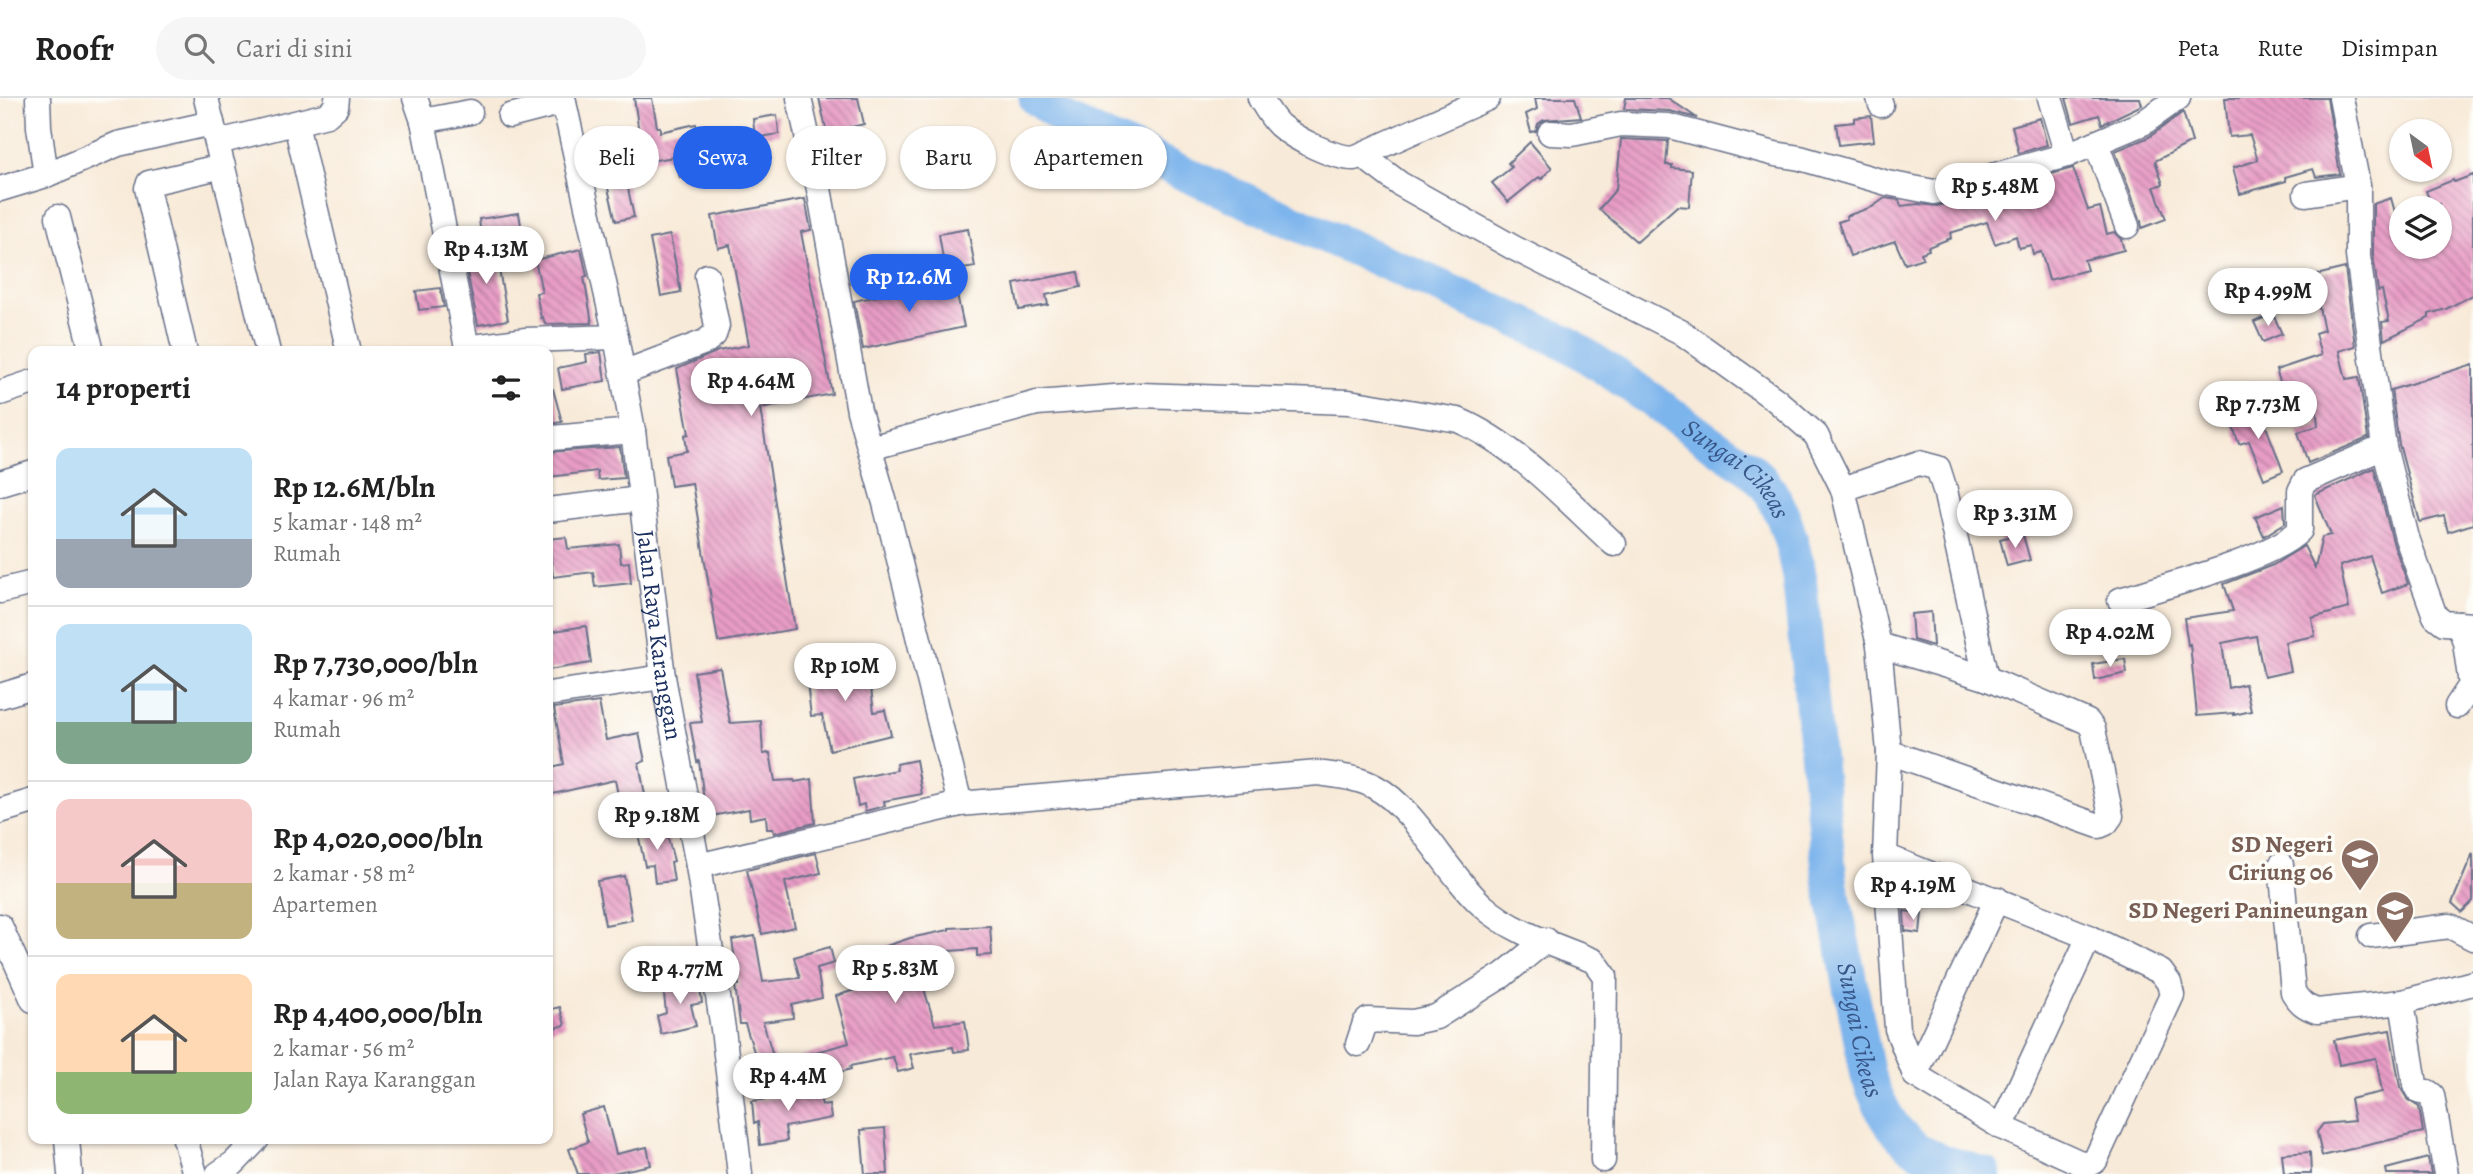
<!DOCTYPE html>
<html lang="id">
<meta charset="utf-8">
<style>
body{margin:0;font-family:Alegreya,serif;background:#f6f6f6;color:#222;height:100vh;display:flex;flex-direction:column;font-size:26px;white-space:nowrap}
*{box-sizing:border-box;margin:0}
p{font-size:23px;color:#767676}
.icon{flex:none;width:38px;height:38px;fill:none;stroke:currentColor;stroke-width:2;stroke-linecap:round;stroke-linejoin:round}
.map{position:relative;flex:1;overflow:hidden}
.side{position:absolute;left:28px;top:248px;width:525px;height:798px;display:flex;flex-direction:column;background:#fff;border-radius:14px;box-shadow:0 2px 5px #0004}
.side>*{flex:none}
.hud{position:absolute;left:574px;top:28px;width:665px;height:63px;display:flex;gap:14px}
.needle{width:46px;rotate:147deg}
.tools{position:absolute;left:2389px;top:21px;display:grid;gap:14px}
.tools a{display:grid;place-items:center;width:63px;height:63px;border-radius:50%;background:#fff;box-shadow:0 2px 5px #0004;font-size:35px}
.price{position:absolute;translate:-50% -60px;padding:0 16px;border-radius:24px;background:#fff;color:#222;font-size:23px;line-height:46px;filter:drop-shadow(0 2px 4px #0008)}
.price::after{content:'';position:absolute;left:50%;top:42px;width:21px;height:16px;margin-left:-10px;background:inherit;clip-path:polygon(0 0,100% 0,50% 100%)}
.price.current{background:#2563eb;color:#fff}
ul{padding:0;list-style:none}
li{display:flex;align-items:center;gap:21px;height:175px;padding:0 28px}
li+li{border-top:2px solid #e0e0e0}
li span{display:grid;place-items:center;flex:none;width:196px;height:140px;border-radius:14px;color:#555}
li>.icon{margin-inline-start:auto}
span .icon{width:84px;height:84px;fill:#fffc;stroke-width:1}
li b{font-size:30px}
h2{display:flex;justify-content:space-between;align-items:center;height:84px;padding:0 28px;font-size:30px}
.pill{padding:0 24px;border-radius:32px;background:#fff;box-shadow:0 2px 5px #0004;font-size:24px;line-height:63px}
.pill.current{background:#2563eb;color:#fff}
header{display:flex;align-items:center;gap:42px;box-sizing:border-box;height:98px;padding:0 35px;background:#fff;border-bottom:2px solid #e0e0e0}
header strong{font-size:33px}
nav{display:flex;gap:38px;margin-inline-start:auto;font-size:24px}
.search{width:490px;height:63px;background:#f6f6f6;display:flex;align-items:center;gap:18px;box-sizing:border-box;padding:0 24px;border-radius:38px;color:#767676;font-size:26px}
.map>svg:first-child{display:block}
</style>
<header>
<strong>Roofr</strong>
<div class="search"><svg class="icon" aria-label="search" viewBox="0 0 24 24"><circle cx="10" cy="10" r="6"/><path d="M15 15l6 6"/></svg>Cari di sini</div>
<nav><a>Peta</a><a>Rute</a><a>Disimpan</a></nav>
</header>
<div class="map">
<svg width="2473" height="1076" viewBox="0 0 2473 1076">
<defs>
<pattern id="building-back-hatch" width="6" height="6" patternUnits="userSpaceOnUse" patternTransform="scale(1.75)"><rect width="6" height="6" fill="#e89cc5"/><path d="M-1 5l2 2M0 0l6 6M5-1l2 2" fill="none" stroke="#bb80a3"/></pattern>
</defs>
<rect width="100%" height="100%" fill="#fdfcf7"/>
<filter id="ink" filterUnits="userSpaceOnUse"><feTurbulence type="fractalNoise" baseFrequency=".0143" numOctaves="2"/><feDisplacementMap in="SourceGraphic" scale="14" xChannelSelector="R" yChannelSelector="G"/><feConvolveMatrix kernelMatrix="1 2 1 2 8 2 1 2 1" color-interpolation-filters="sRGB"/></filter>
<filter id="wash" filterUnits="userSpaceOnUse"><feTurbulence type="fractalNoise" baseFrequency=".00686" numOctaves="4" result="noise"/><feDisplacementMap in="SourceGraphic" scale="28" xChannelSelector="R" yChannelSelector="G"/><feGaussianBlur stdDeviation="1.57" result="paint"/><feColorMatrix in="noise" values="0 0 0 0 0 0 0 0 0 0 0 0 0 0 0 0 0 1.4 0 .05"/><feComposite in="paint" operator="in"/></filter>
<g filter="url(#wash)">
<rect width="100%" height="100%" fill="#f8ead8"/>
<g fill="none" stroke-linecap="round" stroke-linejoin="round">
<path stroke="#7bb4ec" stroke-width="35" id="s1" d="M1036 0 1068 24 1565 244C1614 275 1661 308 1707 342 1735 362 1758 370 1775 402 1788 426 1794 453 1799 479L1830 781 1868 978C1895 1049 1915 1056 1984 1076"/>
</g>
<g id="blocks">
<g fill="url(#building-back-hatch)">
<path d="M634 0H652L657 29H660V34L696 26 706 74 680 80 675 59 623 67 634 119 616 123 604 74H599L595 42 639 35Z"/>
<path d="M819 0H858L864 26 827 35Z"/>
<path d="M1535 0H1575L1581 19 1544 22 1538 26 1536 33 1531 34 1526 16 1537 11Z"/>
<path d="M1626 0H1668L1697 20 1670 13 1624 11Z"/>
<path d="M2066 0H2140L2142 7 2102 26 2099 17 2073 25Z"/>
<path d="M2225 0H2327L2340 76 2316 79 2313 71 2285 79 2286 83 2240 96 2233 70 2258 62 2250 37 2229 39Z"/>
<path d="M2183 14 2192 44 2155 63 2163 86 2154 89 2166 121 2142 130 2141 123 2115 53 2149 39Z"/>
<path d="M777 17 779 36 755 40 753 21Z"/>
<path d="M1871 18 1874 43 1839 47 1836 26 1854 24V20Z"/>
<path d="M2040 20 2047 47 2019 55 2012 28Z"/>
<path d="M1621 41 1668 43 1666 67H1672V70L1692 72 1689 109 1677 108 1637 144 1599 111 1616 91Z"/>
<path d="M1530 44 1552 70 1541 81 1539 79 1508 104 1492 85 1512 69 1508 65Z"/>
<path d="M2073 70 2088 112 2100 109 2107 136 2114 134 2121 141 2124 152 2084 162 2087 172 2049 182 2041 154 2033 156 2031 147 2019 150 2016 138 1995 146 1987 124 1950 135 1951 140 1928 149 1929 152 1921 155 1923 160 1905 166 1895 143 1850 158 1838 124 1847 121 1846 118 1872 109 1885 100 1899 102 1901 108 1918 106 1937 108Z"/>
<path d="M2473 77V197L2446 211 2429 216V220L2384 242 2382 224 2389 223 2382 192 2378 193 2373 157V106L2391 100 2401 136V149H2440V106L2432 108 2426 93 2453 82 2454 84Z"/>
<path d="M805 101 811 132 801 134 832 296 760 310 795 531 718 544 692 385 671 388 666 357 687 353 685 337 689 336 677 271 718 253 749 247 730 147 718 150 712 118Z"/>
<path d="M519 115 523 140 482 146 479 121Z"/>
<path d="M968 131 975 169 945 174 939 136Z"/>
<path d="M670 137 681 194 661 198 650 141Z"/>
<path d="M495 149 508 222 478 227 463 154Z"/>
<path d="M581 151 587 178 584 179 592 225 545 226 543 219 541 220 536 195 542 194 535 162Z"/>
<path d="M2345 170 2355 248 2339 253 2346 281 2359 279 2368 340 2308 365 2298 334 2318 328 2315 294 2287 304 2276 272 2321 257 2315 235 2324 232 2312 178Z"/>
<path d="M1078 174 1081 189 1046 197 1048 207 1019 212 1014 186Z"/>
<path d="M954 182 964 229 863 251 854 203Z"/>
<path d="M440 190 444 209 419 212 416 193Z"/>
<path d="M2273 216 2282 236 2263 244 2254 224Z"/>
<path d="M601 254 605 283 562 291 558 270 587 264 586 256Z"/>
<path d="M2473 266V426L2448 434 2444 418 2420 424 2399 346 2391 292Z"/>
<path d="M553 291 562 324 548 326V292Z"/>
<path d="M2259 310 2283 373 2264 381 2249 343 2239 346 2230 320Z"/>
<path d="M620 349 624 380 598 382 597 373 548 379V354Z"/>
<path d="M2374 370 2393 444 2408 486 2382 495 2370 458 2340 468 2349 510 2312 520 2315 538 2285 544 2291 573 2264 579 2256 538 2222 545 2228 590 2245 586 2251 613 2234 617V615L2197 618 2190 546 2188 547 2184 520 2233 513 2224 486 2273 467 2304 448 2315 470 2322 439 2331 437 2315 397Z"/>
<path d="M2284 407 2285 425 2264 438 2255 419Z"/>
<path d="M2016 437 2017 439 2023 437 2030 462 2007 468 2000 441Z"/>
<path d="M566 439 568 451 619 446 621 465 629 464 631 485 595 489 593 474 553 479 549 441Z"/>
<path d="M1931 514 1933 548 1913 542 1911 516Z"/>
<path d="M2147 526 2149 543 2134 545 2132 528Z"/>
<path d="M586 528 591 565 548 572V534Z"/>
<path d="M867 560 874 614 885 612 891 637 830 652 822 617 811 618 805 568Z"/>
<path d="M2125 561 2127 575 2095 582 2093 566Z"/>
<path d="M720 570 730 625 761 623 763 656 770 655 775 683 794 682 795 684 812 681 815 725 774 735 773 731H767L766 718 750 721 749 711 706 719 699 663 697 664 690 625 702 624 694 574Z"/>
<path d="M599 604 606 642 639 635 645 663 639 665 645 697 619 702 615 682 548 697V670L564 666 554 610Z"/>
<path d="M916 662 922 696 884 703 885 708 865 713 864 706 858 708 853 681 897 672 896 666Z"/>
<path d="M664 725 674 763 671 764 674 783 655 785 653 767 645 768 637 731Z"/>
<path d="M816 755 821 775 785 784 795 829 762 836 747 772Z"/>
<path d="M2473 755V803L2462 814 2452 805Z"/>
<path d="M624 778 632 822 605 827 597 783Z"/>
<path d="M1904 813 1922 815 1920 835 1905 833Z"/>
<path d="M990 828 992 857 977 858V851L949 853 915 861 935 927 965 923 969 952 954 954 953 949 910 956 914 970 898 974 893 959 850 968 851 971 808 983 801 958 849 945 836 898 858 891 847 861 910 840 949 832V830Z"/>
<path d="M755 838 763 884 800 880 794 859 830 849 834 865 817 870 822 900 792 907 793 920 763 924 775 964 759 969 745 926H740L735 887H739L732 842Z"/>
<path d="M699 882 702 905 691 907 696 928 661 936 657 918 666 915 663 887Z"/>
<path d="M560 909 565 927 548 932V912Z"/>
<path d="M2390 932 2400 989 2408 1002 2419 1009 2423 1034 2322 1058 2317 1034 2323 1026 2354 1023 2350 1001 2382 994 2376 960 2339 967 2334 942Z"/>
<path d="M816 984 822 1007 829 1006 831 1020 785 1029 787 1043 760 1047 758 1024 754 1025 752 1003 791 998 789 992Z"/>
<path d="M604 1009 616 1056 647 1049 651 1067 608 1076H578L569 1051 588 1044 580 1016Z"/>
<path d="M885 1030 888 1076H865L861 1032Z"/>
<path d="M2310 1054 2311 1076H2284L2282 1056Z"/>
<path d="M2428 1060 2431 1076H2387L2386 1071Z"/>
</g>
</g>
</g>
<g filter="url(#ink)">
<use href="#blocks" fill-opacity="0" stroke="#687089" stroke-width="2"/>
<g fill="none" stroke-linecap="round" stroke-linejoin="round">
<g stroke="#687089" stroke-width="27">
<g id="minor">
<path d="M38 0 39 29 46 77"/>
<path d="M206 0 268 254"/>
<path d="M415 0 423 23 466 245 474 249 526 242 616 239"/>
<path id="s2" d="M563 0 616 239 633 333 663 579 698 768 723 931 740 1076"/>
<path d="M799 0 820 96 859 313 885 405 960 706"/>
<path d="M1260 0C1266 10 1271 19 1279 27 1295 41 1333 60 1354 60L1488 0"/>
<path d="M1879 0 1881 7"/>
<path d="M2050 0 2067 57"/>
<path d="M2341 0 2358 88V158L2384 349 2407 440 2435 518 2444 525 2473 527"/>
<path d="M510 18 564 4"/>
<path d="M423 23 470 14"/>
<path d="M296 26 349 254"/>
<path d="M1550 35 1572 36 1621 26 1669 28 1775 56 1800 60 1887 85 1934 94 2067 57 2143 25 2178 0"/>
<path d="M218 44 327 17 336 9 337 0"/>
<path d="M2096 45 2127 128"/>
<path d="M1363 58 1400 86 1514 150 1681 234 1776 302 1816 337 1843 391 1879 547 1889 654 2099 728 2106 725 2111 718 2093 631 2088 624 1986 580"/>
<path d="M0 91 46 77 118 46 212 25"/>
<path d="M2306 96 2358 88"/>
<path d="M58 119 92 254"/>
<path d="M185 254 147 90 149 85 223 68"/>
<path d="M623 275 705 244 714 237 717 228 707 178"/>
<path d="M0 295 33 284"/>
<path d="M552 340 633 333"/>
<path d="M870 350 1037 305 1140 297 1349 304 1458 322C1517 347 1567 403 1614 446"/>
<path d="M0 385 33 375"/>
<path d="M1843 391 1919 365 1938 370 1945 392 1986 580 1879 547"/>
<path d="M548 412 641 401"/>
<path d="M0 493 33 485"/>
<path d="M2120 502C2162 489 2273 461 2300 432V393L2305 383 2384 349"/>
<path d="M548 596 663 579"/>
<path d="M0 598 33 588"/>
<path d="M2457 608 2471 587 2465 544 2459 526"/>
<path d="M0 713 33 703"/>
<path d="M1885 758 2089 839 2161 874 2169 885 2172 897 2095 1063 2090 1066H2083L2001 1029 1915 977 1897 931 1885 758 1889 654"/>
<path d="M2281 767 2293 894C2300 905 2305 909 2317 913L2402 904 2473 885"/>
<path d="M698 768 960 706 1318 675C1337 678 1358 679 1375 689 1416 711 1447 776 1483 808 1513 835 1558 848 1594 863L1605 878 1603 1062"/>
<path d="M0 828 33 902"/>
<path d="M2371 838 2450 828 2473 840"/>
<path d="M2402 904 2415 986 2420 994H2428L2432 997 2446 1076"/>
<path d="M1358 946 1365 925 1368 922 1413 924 1436 919 1503 877 1546 842"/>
<path d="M1915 977 1997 801"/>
<path d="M2001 1029 2089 839"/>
<path d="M67 1041 70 1076"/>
<path d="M185 1041 195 1076"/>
<path d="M218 1076 234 1065 257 1041"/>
</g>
</g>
<use href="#minor" stroke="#fff" stroke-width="24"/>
</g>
</g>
<defs>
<g id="school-pin" transform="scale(2.0125)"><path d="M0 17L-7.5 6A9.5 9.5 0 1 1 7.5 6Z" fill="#8d6e63" stroke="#fdfcf7"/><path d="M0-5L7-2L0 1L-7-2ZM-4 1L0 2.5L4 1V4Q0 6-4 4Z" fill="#fff"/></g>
</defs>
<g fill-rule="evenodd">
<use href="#school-pin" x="2360" y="760"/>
<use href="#school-pin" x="2395" y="812"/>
</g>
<g text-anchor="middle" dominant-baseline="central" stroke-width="7" stroke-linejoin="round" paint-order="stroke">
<g font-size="24" fill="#1b2f5e" stroke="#fdfcf7">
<text stroke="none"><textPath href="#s2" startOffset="546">Jalan Raya Karanggan</textPath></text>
</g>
<g font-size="24" font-weight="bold" fill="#785e54" stroke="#fdfcf7" text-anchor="end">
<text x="2333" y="746">SD Negeri<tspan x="2333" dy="28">Ciriung 06</tspan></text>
<text x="2368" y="812">SD Negeri Panineungan</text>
</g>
<g font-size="26" font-style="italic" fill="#385789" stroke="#fdfcf7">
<text stroke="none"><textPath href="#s1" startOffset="798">Sungai Cikeas</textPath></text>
<text stroke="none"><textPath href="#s1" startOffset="1386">Sungai Cikeas</textPath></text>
</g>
</g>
</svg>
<div class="tools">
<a><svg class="needle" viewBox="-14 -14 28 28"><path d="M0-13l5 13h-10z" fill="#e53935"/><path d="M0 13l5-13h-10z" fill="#767676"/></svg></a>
<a><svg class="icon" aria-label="layers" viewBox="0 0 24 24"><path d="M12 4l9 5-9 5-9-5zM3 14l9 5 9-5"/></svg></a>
</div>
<b class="price" style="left:1995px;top:125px">Rp 5.48M</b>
<b class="price" style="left:486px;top:188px">Rp 4.13M</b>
<b class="price current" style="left:909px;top:216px">Rp 12.6M</b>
<b class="price" style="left:2268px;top:230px">Rp 4.99M</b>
<b class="price" style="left:751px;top:320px">Rp 4.64M</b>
<b class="price" style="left:2258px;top:343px">Rp 7.73M</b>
<b class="price" style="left:2015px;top:452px">Rp 3.31M</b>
<b class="price" style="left:2110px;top:571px">Rp 4.02M</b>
<b class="price" style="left:845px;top:605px">Rp 10M</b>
<b class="price" style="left:657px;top:754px">Rp 9.18M</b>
<b class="price" style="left:1913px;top:824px">Rp 4.19M</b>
<b class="price" style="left:895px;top:907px">Rp 5.83M</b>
<b class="price" style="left:680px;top:908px">Rp 4.77M</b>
<b class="price" style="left:788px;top:1015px">Rp 4.4M</b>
<div class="hud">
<a class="pill">Beli</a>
<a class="pill current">Sewa</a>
<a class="pill">Filter</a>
<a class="pill">Baru</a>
<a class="pill">Apartemen</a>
</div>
<section class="side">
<h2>14 properti<svg class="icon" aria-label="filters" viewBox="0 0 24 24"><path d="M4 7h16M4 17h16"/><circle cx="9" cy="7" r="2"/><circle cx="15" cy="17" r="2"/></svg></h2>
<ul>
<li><span style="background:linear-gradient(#bfe0f5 65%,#9aa5b1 0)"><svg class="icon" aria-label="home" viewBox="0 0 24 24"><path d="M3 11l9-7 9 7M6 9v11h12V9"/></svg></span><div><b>Rp 12.6M/bln</b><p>5 kamar · 148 m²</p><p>Rumah</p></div></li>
<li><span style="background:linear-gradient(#bfe0f5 70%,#7fa58c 0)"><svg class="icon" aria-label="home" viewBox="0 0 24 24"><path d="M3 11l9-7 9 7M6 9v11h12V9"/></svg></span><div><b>Rp 7,730,000/bln</b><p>4 kamar · 96 m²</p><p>Rumah</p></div></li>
<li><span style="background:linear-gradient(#f6c9c9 60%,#c2b280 0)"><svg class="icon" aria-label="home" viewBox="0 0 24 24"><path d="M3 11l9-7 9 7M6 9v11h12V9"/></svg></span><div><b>Rp 4,020,000/bln</b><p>2 kamar · 58 m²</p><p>Apartemen</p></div></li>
<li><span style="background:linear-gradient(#ffd9b3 70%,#8fb573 0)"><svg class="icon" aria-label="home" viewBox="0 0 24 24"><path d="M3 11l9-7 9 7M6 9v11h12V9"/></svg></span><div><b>Rp 4,400,000/bln</b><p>2 kamar · 56 m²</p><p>Jalan Raya Karanggan</p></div></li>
</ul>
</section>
</div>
